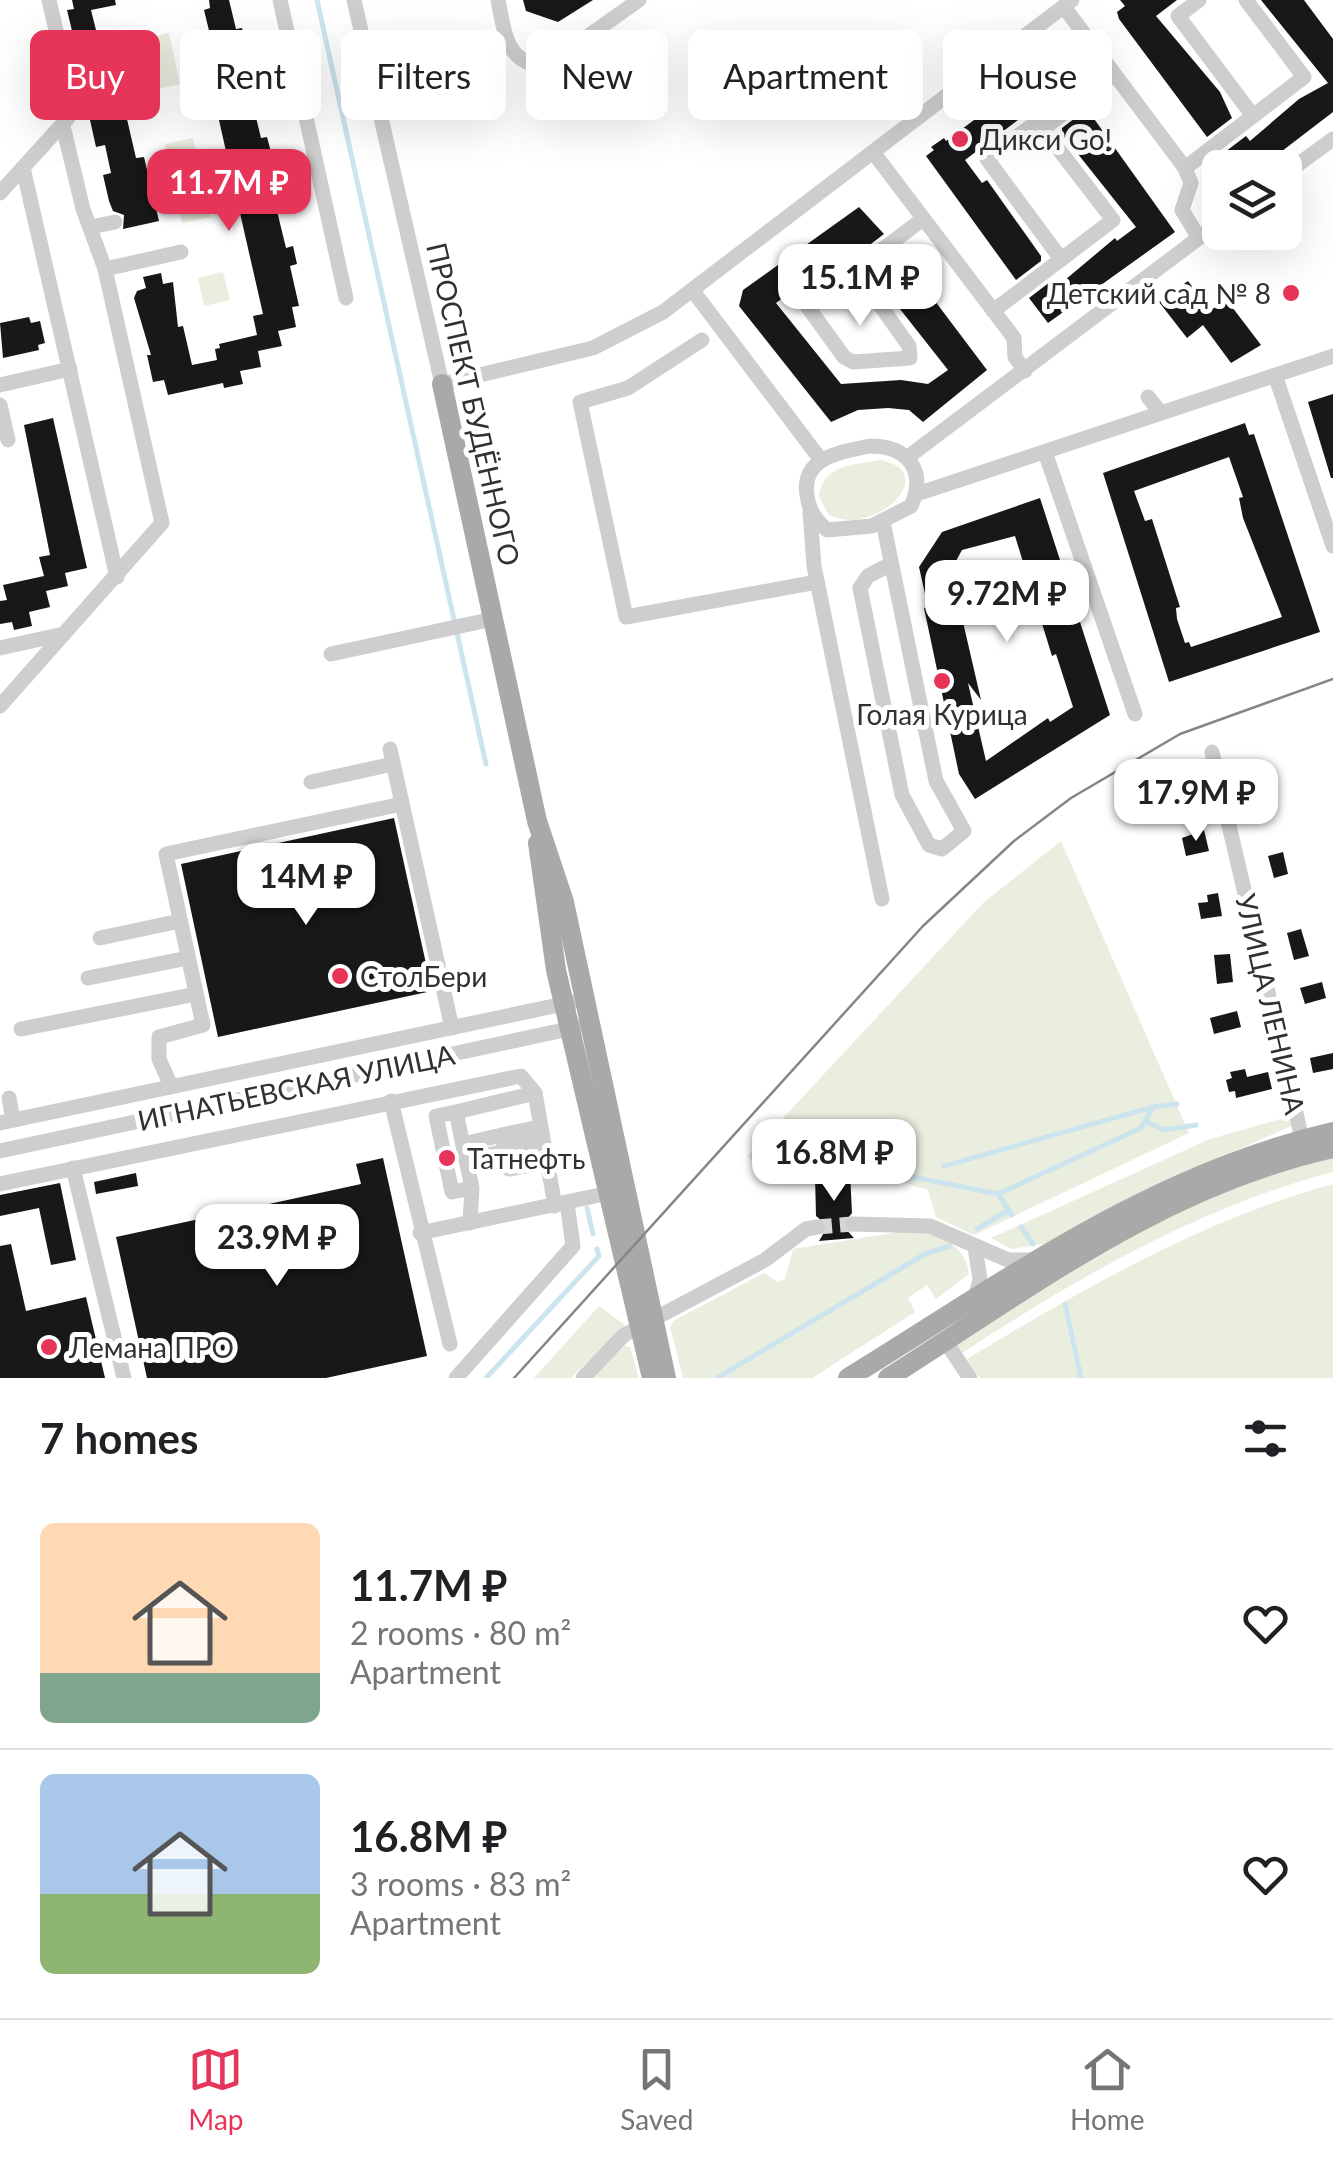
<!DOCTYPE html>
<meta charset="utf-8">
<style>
body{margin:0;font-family:Lato,sans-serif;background:#f6f6f6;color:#202124;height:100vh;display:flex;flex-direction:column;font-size:38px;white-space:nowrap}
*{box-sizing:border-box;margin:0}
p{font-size:32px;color:#757577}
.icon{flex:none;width:55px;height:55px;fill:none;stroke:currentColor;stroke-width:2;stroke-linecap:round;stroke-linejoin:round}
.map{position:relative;height:1378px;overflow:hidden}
.side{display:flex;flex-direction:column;background:#fff;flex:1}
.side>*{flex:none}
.top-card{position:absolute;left:30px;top:30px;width:1275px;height:90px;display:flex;gap:20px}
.fabs{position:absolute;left:1202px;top:150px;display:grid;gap:20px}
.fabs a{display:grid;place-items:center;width:100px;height:100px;border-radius:15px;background:#fff;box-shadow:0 10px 40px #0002;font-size:50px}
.price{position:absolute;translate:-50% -85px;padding:0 22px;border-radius:20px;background:#fff;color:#222;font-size:32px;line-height:65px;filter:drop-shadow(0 2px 5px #0008)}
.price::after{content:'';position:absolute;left:50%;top:60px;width:30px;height:22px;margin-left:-15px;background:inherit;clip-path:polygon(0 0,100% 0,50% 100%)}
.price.on{background:#e63559;color:#fff}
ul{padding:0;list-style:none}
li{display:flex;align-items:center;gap:30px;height:250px;padding:0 40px}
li+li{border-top:2px solid #e0e0e0}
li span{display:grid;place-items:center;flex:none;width:280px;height:200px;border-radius:15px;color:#555}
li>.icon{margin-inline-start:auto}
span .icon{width:120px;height:120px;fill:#fffc;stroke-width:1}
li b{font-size:42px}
h2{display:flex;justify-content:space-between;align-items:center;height:120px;padding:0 40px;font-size:42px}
.pill{padding:0 35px;border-radius:15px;background:#fff;box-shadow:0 10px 40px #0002;font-size:35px;line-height:90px}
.pill.on{background:#e63559;color:#fff}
.dock{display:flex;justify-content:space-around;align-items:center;height:140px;border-top:2px solid #e0e0e0;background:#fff;font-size:28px;color:#757577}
.dock a{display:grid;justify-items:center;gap:5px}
.dock .on{color:#e63559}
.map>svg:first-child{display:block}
</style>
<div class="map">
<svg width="1333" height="1378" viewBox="0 0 1333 1378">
<rect width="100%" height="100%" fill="#fff"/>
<g fill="#e9eedf">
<path d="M169 33 180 84 154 90 143 39Z"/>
<path d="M193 138 211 217 182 223 165 144Z"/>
<path d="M223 272 230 300 204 306 198 278Z"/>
<path d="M880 460C945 473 870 540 828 514L819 496C823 464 854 465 880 460Z"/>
<path d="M1061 841 1189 1133 974 1235 936 1217 928 1190 882 1176 875 1156 825 1158 785 1180 747 1157 983 903Z"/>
<path d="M1288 1117 1291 1126 1126 1200 1050 1243 1012 1249 991 1238 1210 1139Z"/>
<path d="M1333 1157V1172C1201 1206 1075 1279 962 1353L954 1343 1123 1236 1223 1188Z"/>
<path d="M1333 1184V1378H980L967 1359C1083 1289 1202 1220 1333 1184Z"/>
<path d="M911 1230C938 1234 966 1244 969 1274L936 1299 927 1285 908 1298 915 1312 812 1378H683L670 1327 673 1321 764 1273 778 1282 785 1279 793 1249Z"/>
<path d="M599 1306 625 1325 571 1378H534Z"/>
<path d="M625 1346 630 1347 639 1378H591Z"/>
</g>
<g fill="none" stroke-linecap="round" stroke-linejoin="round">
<g stroke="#cce4ed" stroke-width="5">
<path d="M317 0 486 764"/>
<path d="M1145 1121 1164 1130 1196 1125"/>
<path d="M944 1166 1153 1107 1177 1104"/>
<path d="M898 1174 998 1194 1012 1215"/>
<path d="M998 1194 1141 1128 1153 1107"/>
<path d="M587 1208 593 1234"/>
<path d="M1021 1227 1033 1244"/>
<path d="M977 1229 1009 1210"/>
<path d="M1065 1304 1081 1378"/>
<path d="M486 1378 599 1256 597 1249"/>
<path d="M717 1378 925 1254 950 1246"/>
</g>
</g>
<g fill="#181818" fill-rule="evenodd">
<path d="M72 0H115L116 5 91 10 97 34 110 31 118 65 123 63 128 87 120 89 136 158 144 157 159 221 123 229 124 215 113 211 109 201 103 175 111 173 105 145 96 147 90 120 99 118 93 91 83 93 77 67 87 65 79 33 73 35 67 10 74 9Z"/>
<path d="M209 0H229L236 29 242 28 247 48 240 49 248 84 255 82 260 103 253 105 261 138 267 137 272 156 265 158 268 171 260 184 267 192 281 191 285 209 277 211 286 248 293 246 297 264 290 266 299 306 292 307 296 327 278 331 282 346 258 351 261 367 240 371 243 384 224 388 223 383 168 395 164 380 153 382 147 355H151L134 298 137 291 146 288 143 277 161 273 163 284 173 282 178 327 183 326 192 365 217 360 215 349 220 348 219 344 257 335 253 316 263 314 237 200 247 195 250 186 243 178H232L212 89 205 45 212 43 204 10 210 8Z"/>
<path d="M523 0H593L558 22 526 11Z"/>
<path d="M1120 0H1177L1156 16 1220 92 1232 118 1207 137 1119 19 1117 12 1125 6Z"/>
<path d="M1261 0H1304L1333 39V112L1260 168H1231L1221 155 1246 136 1250 141 1299 99 1328 83Z"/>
<path d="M1048 64 1073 91 1048 111 1042 102 965 160 982 183 987 180 1041 256V261L1016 280 926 156 934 150 931 147 944 138 946 141 974 120 972 117Z"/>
<path d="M1087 109 1175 232 1048 323 1029 298 1054 279 1059 285 1115 238 1117 241 1136 227 1062 134V128Z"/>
<path d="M859 207 884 234 859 253 853 245 776 303 841 384 901 380 928 384 948 370 874 276 873 271 898 252 987 370 923 422 909 410 888 408 858 410 831 422 739 306 743 290Z"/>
<path d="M1188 281 1210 311 1226 299 1261 345 1231 363 1203 325 1187 338 1159 302Z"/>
<path d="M29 317 31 323 40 321 45 343 38 345 39 350 3 358 0 323Z"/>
<path d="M1333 394V478H1331L1308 402Z"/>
<path d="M53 418 87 568 65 573 68 586 46 591 50 607 29 612 32 626 14 630 12 622 0 624V601L7 600 3 585 44 576 39 557 50 555 24 425Z"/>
<path d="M1245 423 1249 435 1254 434 1320 632 1169 682 1103 473ZM1229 457 1243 497 1239 498 1243 518 1282 617 1191 647 1189 642 1185 643 1177 619 1176 608 1180 607 1152 519 1145 521 1134 491Z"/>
<path d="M1040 498 1110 715 975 799 959 774 924 608 928 607 919 567 942 532ZM1015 536 1052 656 1056 654 1073 707 1050 722 1048 718 986 761 968 683 981 700 951 570 962 550Z"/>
<path d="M394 818 432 991 218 1037 181 864Z"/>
<path d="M1204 830 1209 851 1186 856 1182 838Z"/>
<path d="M1283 852 1288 874 1274 878 1268 856Z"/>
<path d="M1218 893 1222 916 1201 919 1198 903 1208 902 1207 895Z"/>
<path d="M1301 929 1309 956 1294 960 1287 933Z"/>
<path d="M1230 954 1233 982 1217 984 1214 955Z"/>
<path d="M1322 982 1326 998 1305 1004 1300 988Z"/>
<path d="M1237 1011 1241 1027 1214 1034 1210 1018Z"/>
<path d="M1333 1053V1069L1313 1073 1310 1058Z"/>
<path d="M1245 1069 1247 1077 1268 1072 1272 1089 1236 1098 1235 1091 1229 1092 1226 1080 1232 1078 1230 1072Z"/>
<path d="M383 1158 427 1356 326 1378H147L116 1237 361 1184 356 1164Z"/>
<path d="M850 1172 852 1213 842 1225 854 1238 819 1241 828 1226 816 1216 815 1176Z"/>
<path d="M136 1173 138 1186 96 1194 94 1182Z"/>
<path d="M60 1183 76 1260 51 1265 39 1208 0 1216V1195Z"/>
<path d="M11 1244 26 1311 86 1297 105 1378H0V1246Z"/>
</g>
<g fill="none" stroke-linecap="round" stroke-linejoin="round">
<g stroke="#d6d6d6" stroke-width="15" stroke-dasharray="15 8" stroke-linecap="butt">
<path d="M239 188 271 182"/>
<path d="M817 1227 853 1224"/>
</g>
<g stroke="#cecece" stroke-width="15">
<path d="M280 0 346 298"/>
<path d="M354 0 442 384 593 348 663 312 1072 0"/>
<path d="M498 0C505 34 506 64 546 66L639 0"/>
<path d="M1199 0 1178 16 1253 116"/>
<path d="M1064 7 1185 168 1191 183 1182 210 1199 238"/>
<path d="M1043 129 1038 121 987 159 1061 259"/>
<path d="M873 152 1014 338 1015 357 1025 371"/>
<path d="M23 168 117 577"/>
<path d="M1185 168 1304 77 1246 0"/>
<path d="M1285 174 1333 139"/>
<path d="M271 182 284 179"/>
<path d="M0 193 68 118 70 91 49 0"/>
<path d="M218 193 239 188"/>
<path d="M91 227 115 222"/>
<path d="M105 269 181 252"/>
<path d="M855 270 850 264 802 299 844 357 853 362 910 358 909 346 855 270 923 219"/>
<path d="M693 291 821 460"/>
<path d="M993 311 1113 220 1043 129 1114 74"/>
<path d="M702 340 628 388 580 402 626 617 817 582"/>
<path d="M1275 375 1333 546"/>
<path d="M0 385 70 369"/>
<path d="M1148 397 1161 413"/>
<path d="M0 405 8 440"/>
<path d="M870 446C908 446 927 471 911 506L872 526 827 530C815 519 809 511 807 495 801 457 841 452 870 446Z"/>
<path d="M1045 452 1135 714"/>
<path d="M908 457 1220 222"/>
<path d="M917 494 1333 356"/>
<path d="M810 512 814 566 882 899"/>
<path d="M883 522 936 781 964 831 942 849 929 845 902 795 860 588 868 576 891 564"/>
<path d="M0 648 64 634"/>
<path d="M331 654 493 619"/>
<path d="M0 706 162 523 105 269 83 209 63 126"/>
<path d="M390 749 452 1028"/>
<path d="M1212 752 1302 1139"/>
<path d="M311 782 393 764"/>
<path d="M100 938 180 921"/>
<path d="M88 978 188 958"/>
<path d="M21 1029 196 994"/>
<path d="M171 1086 159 1059V1037L203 1025 166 854 402 804"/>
<path d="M9 1098 13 1120"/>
<path d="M391 1101 450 1344"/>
<path d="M456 1112 535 1093"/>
<path d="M0 1123 573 1002"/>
<path d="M539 1127 502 1135 509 1169 547 1162"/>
<path d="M463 1144 502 1135"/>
<path d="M505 1149 542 1140"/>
<path d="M0 1151 578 1027"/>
<path d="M466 1160 505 1151"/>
<path d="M73 1168 124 1378"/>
<path d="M0 1184 521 1076 535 1093 555 1206"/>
<path d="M470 1223 472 1188 456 1112 436 1116 452 1192 472 1188"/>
<path d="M853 1224 930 1226 1008 1260H1035"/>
<path d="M420 1233 609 1193"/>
<path d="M975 1247 980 1279 975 1299"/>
<path d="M945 1341 970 1378"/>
<path d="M456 1378 573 1246 567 1203"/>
<path d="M583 1378 624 1335 765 1260 806 1229 817 1227"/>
</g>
<g stroke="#a9a9a9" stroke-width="20">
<path d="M442 384 537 821 564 902 666 1378"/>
<path d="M538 843 556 970 652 1378"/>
<path d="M848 1378C1004 1282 1151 1174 1333 1132"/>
<path d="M888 1378C1033 1286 1163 1186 1333 1148"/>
</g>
<path stroke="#868686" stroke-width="2.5" d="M514 1378 923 926 1014 841 1071 798 1180 734 1333 679"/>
</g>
<g fill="#e63559" stroke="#fff" stroke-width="4">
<circle cx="960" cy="139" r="10"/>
<circle cx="1291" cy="293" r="10"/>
<circle cx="942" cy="681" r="10"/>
<circle cx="340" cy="976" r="10"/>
<circle cx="447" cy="1158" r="10"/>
<circle cx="49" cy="1347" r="10"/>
</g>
<g text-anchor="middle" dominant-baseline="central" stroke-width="10" stroke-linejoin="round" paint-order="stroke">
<g font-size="28" fill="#313131" stroke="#fff" text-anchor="start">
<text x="980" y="139">Дикси Go!</text>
<text x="1271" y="293" text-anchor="end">Детский сад № 8</text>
<text x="942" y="714" text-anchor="middle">Голая Курица</text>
<text x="360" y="976">СтолБери</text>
<text x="467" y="1158">Татнефть</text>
<text x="69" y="1347">Лемана ПРО</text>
</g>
<g font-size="28" fill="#313131" stroke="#fff">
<text transform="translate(474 404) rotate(77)">ПРОСПЕКТ БУДЁННОГО</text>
<text transform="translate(1271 1004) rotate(77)">УЛИЦА ЛЕНИНА</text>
<text transform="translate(296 1087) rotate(-12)">ИГНАТЬЕВСКАЯ УЛИЦА</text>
</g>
</g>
</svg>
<div class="fabs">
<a><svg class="icon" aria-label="layers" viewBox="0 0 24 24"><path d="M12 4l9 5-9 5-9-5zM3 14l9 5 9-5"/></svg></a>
</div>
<b class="price on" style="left:229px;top:234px">11.7M ₽</b>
<b class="price" style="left:860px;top:329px">15.1M ₽</b>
<b class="price" style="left:1007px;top:645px">9.72M ₽</b>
<b class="price" style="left:1196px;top:844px">17.9M ₽</b>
<b class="price" style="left:306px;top:928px">14M ₽</b>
<b class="price" style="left:834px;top:1204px">16.8M ₽</b>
<b class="price" style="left:277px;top:1289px">23.9M ₽</b>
<div class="top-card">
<a class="pill on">Buy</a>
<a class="pill">Rent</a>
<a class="pill">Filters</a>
<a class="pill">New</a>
<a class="pill">Apartment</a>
<a class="pill">House</a>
</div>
</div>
<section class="side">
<h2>7 homes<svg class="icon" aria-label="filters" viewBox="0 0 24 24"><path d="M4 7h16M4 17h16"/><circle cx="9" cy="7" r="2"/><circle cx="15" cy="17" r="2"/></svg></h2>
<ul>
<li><span style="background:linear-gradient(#ffd9b3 75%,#7fa58c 0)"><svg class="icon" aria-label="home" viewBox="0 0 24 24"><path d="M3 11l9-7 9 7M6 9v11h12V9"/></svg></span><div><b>11.7M ₽</b><p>2 rooms · 80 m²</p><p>Apartment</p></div><svg class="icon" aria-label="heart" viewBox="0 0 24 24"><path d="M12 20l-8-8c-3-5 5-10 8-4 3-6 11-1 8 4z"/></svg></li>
<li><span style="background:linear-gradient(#a9c7e8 60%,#8fb573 0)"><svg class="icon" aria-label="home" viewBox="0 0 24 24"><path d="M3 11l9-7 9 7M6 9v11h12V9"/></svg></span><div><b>16.8M ₽</b><p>3 rooms · 83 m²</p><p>Apartment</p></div><svg class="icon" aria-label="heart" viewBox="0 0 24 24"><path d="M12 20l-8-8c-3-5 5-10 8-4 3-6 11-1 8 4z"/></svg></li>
</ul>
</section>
<nav class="dock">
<a class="on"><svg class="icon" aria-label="map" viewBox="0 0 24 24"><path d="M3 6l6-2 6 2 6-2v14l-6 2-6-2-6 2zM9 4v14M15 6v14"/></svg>Map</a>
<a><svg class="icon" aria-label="saved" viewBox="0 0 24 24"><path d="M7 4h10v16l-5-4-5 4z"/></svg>Saved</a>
<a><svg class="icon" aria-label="home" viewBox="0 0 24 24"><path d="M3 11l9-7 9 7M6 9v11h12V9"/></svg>Home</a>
</nav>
